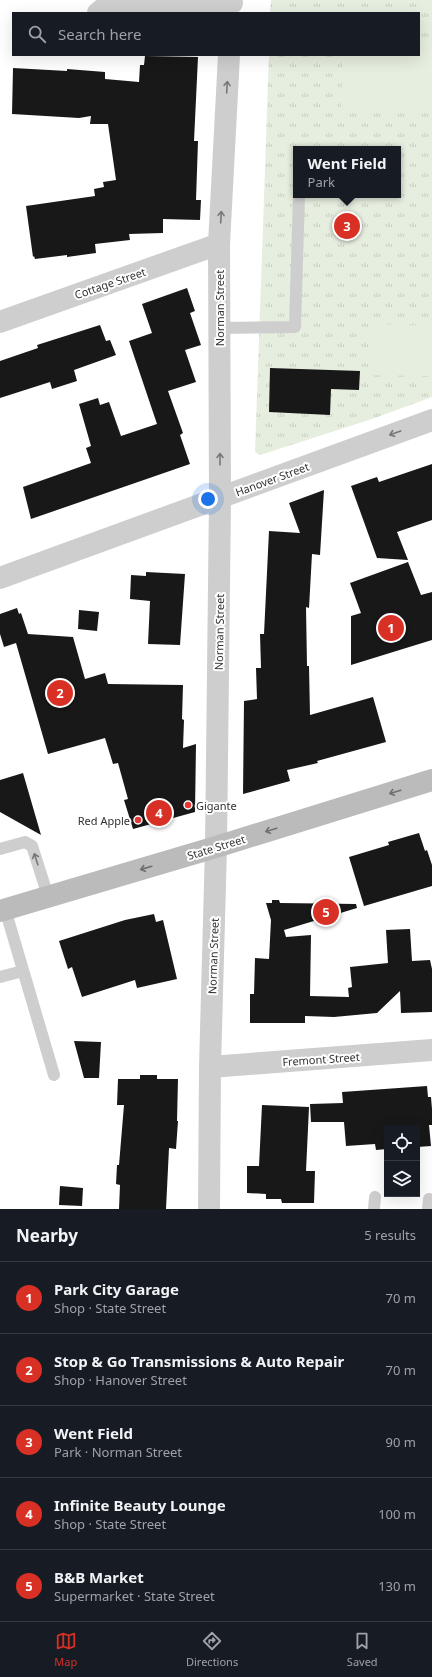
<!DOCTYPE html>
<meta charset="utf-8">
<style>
:root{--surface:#171b24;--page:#242831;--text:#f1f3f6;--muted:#9ea1a6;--line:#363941;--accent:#d93025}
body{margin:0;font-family:"Noto Sans",sans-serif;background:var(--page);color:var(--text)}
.controls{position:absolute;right:12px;bottom:12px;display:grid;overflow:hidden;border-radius:0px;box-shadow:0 4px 16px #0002}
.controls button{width:36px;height:36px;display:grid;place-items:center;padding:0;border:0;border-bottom:1px solid var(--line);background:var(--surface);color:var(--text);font:20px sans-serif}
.you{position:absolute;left:208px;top:499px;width:14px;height:14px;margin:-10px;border:3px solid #fff;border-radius:50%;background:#1a73e8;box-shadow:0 0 0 6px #1a73e833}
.badge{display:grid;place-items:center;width:26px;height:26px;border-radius:50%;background:var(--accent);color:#fff;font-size:13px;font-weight:700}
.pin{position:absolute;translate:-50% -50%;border:2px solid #fff;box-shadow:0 1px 4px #0006}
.popup{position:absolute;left:293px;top:146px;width:108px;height:52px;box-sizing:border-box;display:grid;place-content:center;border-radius:0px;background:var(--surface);filter:drop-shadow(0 1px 3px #0005);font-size:13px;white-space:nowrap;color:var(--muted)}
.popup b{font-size:15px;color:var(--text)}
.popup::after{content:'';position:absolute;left:50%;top:100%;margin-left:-8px;border:8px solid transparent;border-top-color:var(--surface)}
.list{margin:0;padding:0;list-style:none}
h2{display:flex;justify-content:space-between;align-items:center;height:52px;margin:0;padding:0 16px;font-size:17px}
h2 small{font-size:13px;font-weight:400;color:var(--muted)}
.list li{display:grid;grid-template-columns:26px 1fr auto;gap:12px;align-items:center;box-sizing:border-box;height:72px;padding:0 16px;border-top:1px solid var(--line)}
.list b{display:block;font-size:15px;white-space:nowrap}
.list p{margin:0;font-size:13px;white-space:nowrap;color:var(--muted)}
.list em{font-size:13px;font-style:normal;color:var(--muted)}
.icon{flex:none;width:22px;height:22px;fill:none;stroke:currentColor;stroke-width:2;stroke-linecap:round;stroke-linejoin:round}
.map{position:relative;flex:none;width:432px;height:1209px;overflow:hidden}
.search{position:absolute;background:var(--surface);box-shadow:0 4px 16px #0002;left:12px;right:12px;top:12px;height:44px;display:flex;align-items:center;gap:10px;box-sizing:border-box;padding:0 14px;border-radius:0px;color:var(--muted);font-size:15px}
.sheet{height:412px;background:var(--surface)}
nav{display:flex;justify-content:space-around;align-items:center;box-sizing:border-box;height:56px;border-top:1px solid var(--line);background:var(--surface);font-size:11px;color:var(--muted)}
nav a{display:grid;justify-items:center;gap:2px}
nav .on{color:var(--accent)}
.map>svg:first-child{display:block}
</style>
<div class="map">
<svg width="432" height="1209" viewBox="0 0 432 1209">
<defs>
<pattern id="grass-tufts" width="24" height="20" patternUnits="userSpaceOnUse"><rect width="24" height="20" fill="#e6eedf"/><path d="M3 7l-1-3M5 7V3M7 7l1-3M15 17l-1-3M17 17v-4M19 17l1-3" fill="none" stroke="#c6cdc0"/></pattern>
</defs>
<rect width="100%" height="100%" fill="#fff"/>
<path fill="url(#grass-tufts)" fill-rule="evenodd" d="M271 0H432V397L372 419 260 455 255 452 269 55H419V13H270ZM296 149H398V195H296Z"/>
<path fill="#e6eedf" d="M419 40H432V113L341 111 343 55H419Z
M373 324 432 326V376L372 375Z"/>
<path fill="#181818" d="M145 56 198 57 194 141H198L196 200H201L200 220 163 219V233L129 234 130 240 95 244 96 253 67 257V255L35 259 34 256 33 257 26 206 95 196 94 189 104 187 103 182 116 180 108 124H90L91 116 79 118 12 114 13 68 67 71V69L105 72V79L139 82 140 65H144Z
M187 288 195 311 190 313 201 345 185 350 196 382 168 391 183 433 180 435 190 464 31 519 23 487 91 463 86 448 91 446 79 404 98 398 100 405 109 402 121 436 157 424 129 341 152 333 142 304Z
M100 325 106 341 110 340 116 355 74 370 77 381 52 389 50 382 0 398V361L38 348 37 345Z
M270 368 360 371 359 390 331 389 330 415 269 412Z
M432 464V520L397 532 408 560 377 558 351 486 377 477 379 482Z
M324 490 320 555 312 554 309 608 306 607 307 666H309L310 715 373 697 386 742 317 761 318 763 287 770 290 781 243 794 244 701 257 699 256 668H261L260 634H264L269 531 300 533 289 503Z
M408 562 421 595 432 592V640L351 665V616L361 613 350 583Z
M146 572 185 574 180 645 148 644 150 601 130 599 131 575 146 576Z
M17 608 19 614 21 613 28 634 73 637 85 679 105 673 108 684 183 685 182 719 184 720 183 748 196 744 195 812 133 829 124 800 128 799 118 763 113 764 105 738 48 754 16 643 4 647 0 634V614Z
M79 610 99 612 97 631 78 629Z
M23 773 41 835 0 812V780Z
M419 833 425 851 427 850 432 865V886L364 906 349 857 389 845 388 842Z
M272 900H279L280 903 356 904 357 908 284 930 286 937 311 935 310 996 349 997 348 988 352 987 350 967 388 963 386 930 410 929 412 961 430 960 432 969V1012L401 1013 400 991 377 1013 334 1017 305 1016V1023H250V994H254L255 958 269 959 271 920 266 903H272Z
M154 914 156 922 163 920 177 979 137 988 135 980 82 997 72 967 68 969 59 941 125 920Z
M74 1041 101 1042 99 1078H84Z
M140 1075H157V1079H178L177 1121H178L176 1149 169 1148 166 1209H119L120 1185 116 1184 117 1165H119L124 1105H117L118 1079H140Z
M427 1086 428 1097H431L432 1109V1125H429L431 1146 417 1147V1128H387V1149L376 1150 375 1144 346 1146 344 1122H311L310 1104 343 1103 342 1092Z
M262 1105 309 1107 306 1171H315L314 1203H282L281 1199H266V1194L247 1193V1166H259Z
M60 1186 83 1188 82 1206 59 1205Z"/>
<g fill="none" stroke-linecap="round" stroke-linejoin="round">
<path stroke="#cecece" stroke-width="12" d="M220 328 295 327 299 195
M0 849 25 842 32 846 48 896
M5 909 54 1075
M0 977 23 971
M374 1209 375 1197
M428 1209 429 1199"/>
<path stroke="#cecece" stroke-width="22" d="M98 13 111 2 232 3
M0 322 219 244
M0 578 432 420
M210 1067 432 1050
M209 1209 210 1067 216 847 220 498 219 244 229 55"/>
<path stroke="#bbb" stroke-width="22" d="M0 911 216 847 432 780"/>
</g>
<defs><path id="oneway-shaft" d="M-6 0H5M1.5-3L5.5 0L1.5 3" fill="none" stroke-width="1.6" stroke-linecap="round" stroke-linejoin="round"/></defs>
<g stroke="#787878">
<use href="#oneway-shaft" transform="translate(227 87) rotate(-87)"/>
<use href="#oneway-shaft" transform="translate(221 217) rotate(-87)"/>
<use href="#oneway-shaft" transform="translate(395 433) rotate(160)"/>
<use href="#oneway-shaft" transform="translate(220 459) rotate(-90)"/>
<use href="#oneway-shaft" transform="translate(36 859) rotate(-108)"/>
</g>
<g stroke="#6f6f6f">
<use href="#oneway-shaft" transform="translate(395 792) rotate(163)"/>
<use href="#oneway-shaft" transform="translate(271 830) rotate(163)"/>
<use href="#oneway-shaft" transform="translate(146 868) rotate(164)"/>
</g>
<g fill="#e53836" stroke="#fff" stroke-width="1.5">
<circle cx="188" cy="805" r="4"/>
<circle cx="138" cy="820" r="4"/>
</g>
<g text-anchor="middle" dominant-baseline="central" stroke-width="4" stroke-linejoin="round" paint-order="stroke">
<g font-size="11" fill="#313131" stroke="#fff">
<text transform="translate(110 283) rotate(-19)">Cottage Street</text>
<text transform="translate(219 308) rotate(-90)">Norman Street</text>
<text transform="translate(272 479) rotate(-20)">Hanover Street</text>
<text transform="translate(219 632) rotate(-89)">Norman Street</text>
<text transform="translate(216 847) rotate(-17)">State Street</text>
<text transform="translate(213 956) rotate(-88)">Norman Street</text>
<text transform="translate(321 1059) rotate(-4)">Fremont Street</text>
</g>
<g font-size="11" fill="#313131" stroke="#fff" text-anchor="start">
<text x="196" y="805">Gigante</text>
<text x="130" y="820" text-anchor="end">Red Apple</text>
</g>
</g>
</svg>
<div class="controls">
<button><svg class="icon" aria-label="locate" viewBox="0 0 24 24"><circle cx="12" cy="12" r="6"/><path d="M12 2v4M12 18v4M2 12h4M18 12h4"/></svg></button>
<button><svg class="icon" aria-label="layers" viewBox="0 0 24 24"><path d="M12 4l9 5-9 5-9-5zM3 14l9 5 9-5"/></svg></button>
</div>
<div class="you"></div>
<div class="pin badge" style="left:391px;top:628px">1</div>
<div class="pin badge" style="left:60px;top:693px">2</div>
<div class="pin badge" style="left:347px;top:226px">3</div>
<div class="popup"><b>Went Field</b>Park</div>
<div class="pin badge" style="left:159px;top:813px">4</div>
<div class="pin badge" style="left:326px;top:912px">5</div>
<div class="search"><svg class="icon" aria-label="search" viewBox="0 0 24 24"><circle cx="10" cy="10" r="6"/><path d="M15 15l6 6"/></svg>Search here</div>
</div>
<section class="sheet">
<h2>Nearby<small>5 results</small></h2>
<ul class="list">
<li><span class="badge">1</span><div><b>Park City Garage</b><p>Shop · State Street</p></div><em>70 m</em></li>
<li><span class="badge">2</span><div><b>Stop &amp; Go Transmissions &amp; Auto Repair</b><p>Shop · Hanover Street</p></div><em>70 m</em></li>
<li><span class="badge">3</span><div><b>Went Field</b><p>Park · Norman Street</p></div><em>90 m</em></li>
<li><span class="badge">4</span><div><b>Infinite Beauty Lounge</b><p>Shop · State Street</p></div><em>100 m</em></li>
<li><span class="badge">5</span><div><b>B&amp;B Market</b><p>Supermarket · State Street</p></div><em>130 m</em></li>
</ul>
</section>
<nav>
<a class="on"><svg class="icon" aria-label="map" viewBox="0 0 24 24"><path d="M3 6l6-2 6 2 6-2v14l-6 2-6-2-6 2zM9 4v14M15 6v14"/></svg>Map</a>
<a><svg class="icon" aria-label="directions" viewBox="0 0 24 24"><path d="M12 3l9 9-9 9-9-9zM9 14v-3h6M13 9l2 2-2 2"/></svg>Directions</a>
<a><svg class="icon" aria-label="saved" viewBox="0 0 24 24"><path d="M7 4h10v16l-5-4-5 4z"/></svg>Saved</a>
</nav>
